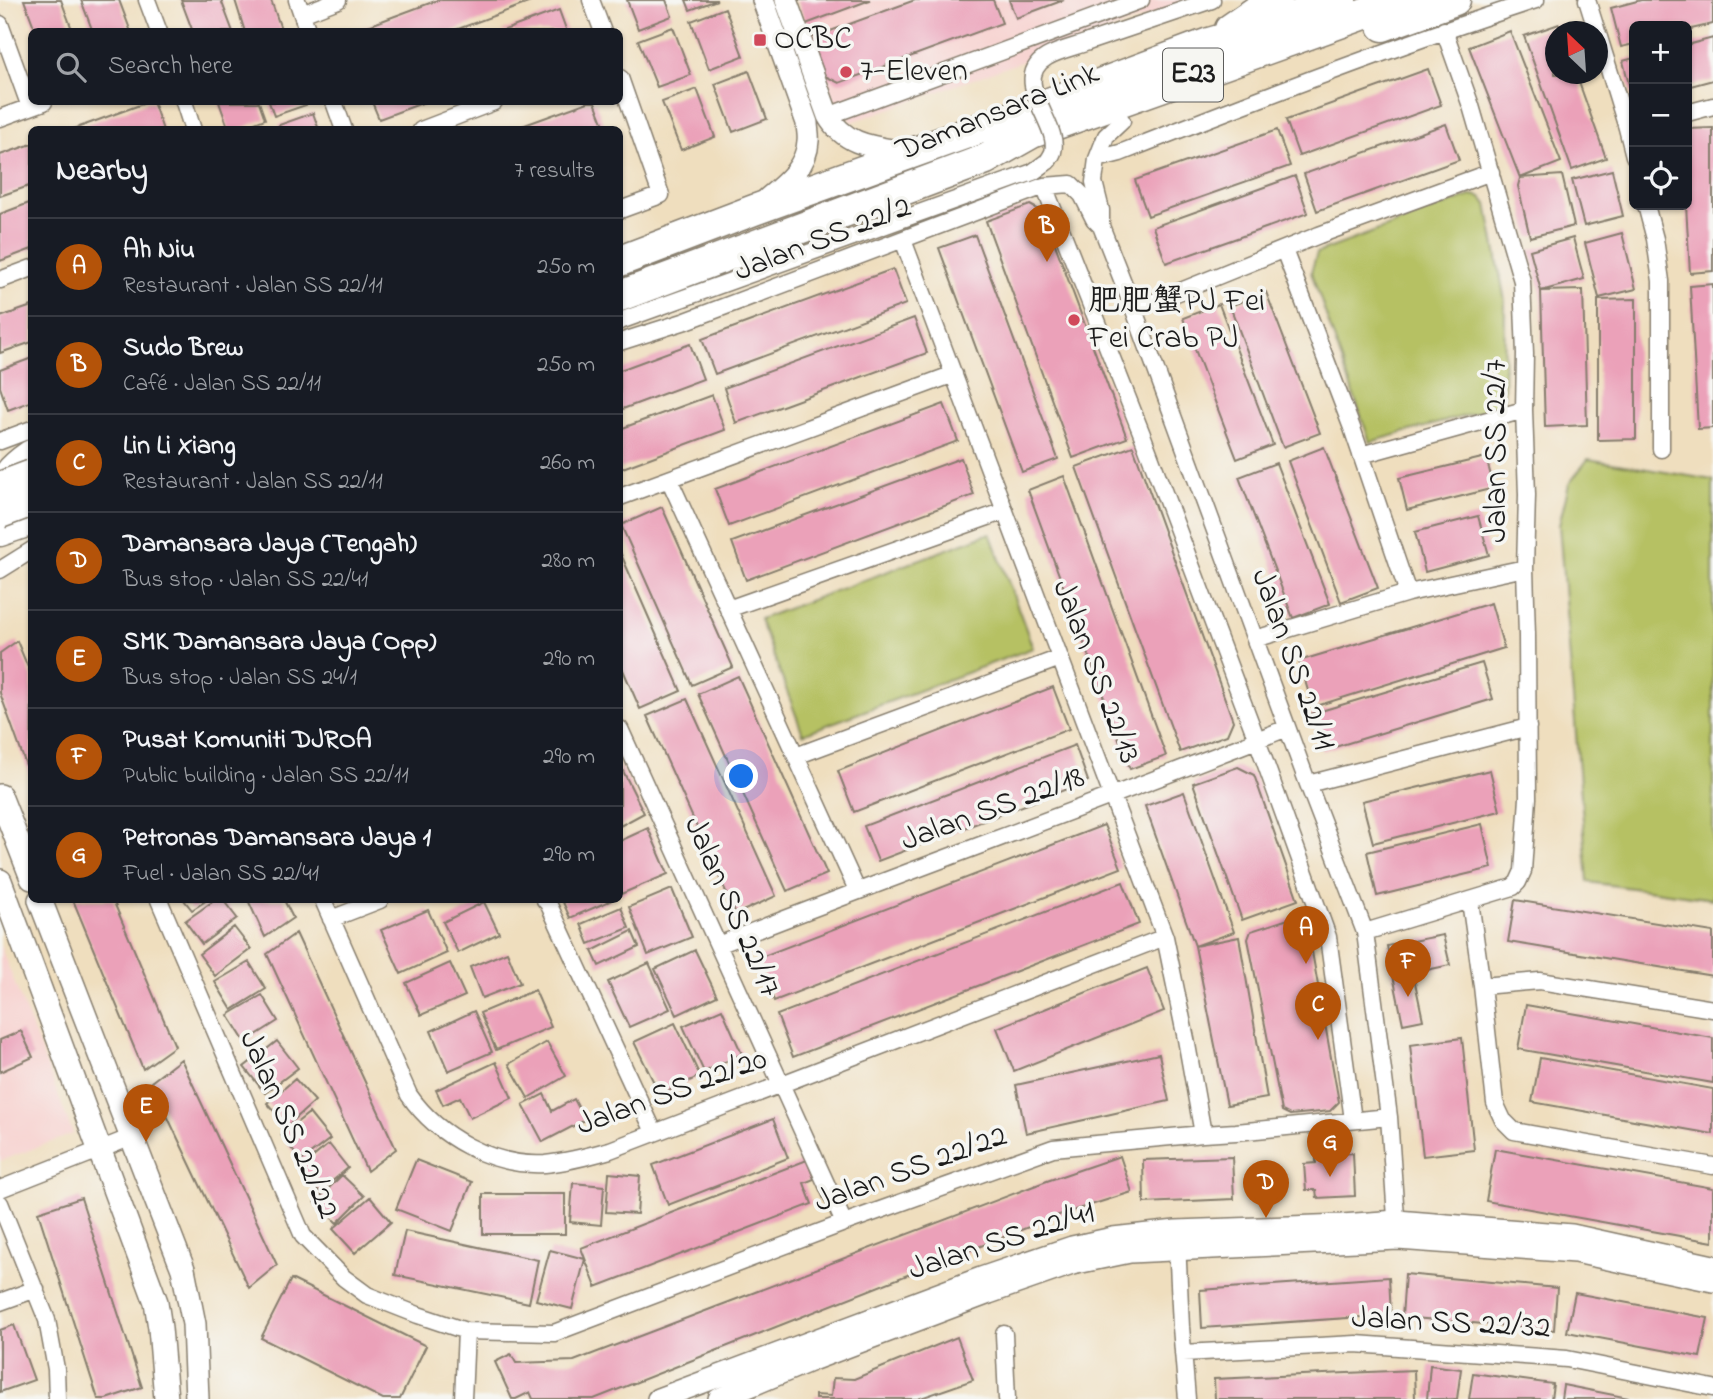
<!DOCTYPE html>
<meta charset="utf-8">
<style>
:root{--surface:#171b24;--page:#20242c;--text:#f1f3f6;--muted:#9ea1a6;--line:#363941;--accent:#b45309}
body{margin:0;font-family:"Indie Flower","LXGW WenKai TC",sans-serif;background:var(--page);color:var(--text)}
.controls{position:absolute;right:21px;top:21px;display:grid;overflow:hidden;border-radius:10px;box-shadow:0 2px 5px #0004}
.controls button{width:63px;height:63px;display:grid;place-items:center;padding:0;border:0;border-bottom:2px solid var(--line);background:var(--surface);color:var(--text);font:35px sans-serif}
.compass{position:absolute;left:1545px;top:21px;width:63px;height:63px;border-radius:50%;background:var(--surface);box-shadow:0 2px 5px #0004;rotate:335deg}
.you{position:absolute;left:742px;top:777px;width:24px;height:24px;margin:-18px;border:5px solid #fff;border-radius:50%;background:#1a73e8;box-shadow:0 0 0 10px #1a73e833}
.badge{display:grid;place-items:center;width:46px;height:46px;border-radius:50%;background:var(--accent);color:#fff;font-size:23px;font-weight:700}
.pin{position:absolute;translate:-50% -58px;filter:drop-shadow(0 2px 4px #0008)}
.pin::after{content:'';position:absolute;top:37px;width:24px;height:21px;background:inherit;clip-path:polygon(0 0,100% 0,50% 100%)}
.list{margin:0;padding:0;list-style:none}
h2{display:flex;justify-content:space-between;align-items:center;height:91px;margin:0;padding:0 28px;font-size:30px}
h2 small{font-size:23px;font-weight:400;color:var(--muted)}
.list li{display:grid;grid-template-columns:46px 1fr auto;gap:21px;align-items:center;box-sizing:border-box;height:98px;padding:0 28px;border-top:2px solid var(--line)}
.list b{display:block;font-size:26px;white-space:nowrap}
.list p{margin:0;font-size:23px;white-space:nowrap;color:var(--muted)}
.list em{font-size:23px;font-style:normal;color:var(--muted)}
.icon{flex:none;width:38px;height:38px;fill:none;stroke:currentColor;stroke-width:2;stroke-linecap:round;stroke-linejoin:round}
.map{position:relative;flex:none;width:1713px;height:1399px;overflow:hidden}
.search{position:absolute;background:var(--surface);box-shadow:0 2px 5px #0004;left:28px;top:28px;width:595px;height:77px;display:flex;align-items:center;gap:18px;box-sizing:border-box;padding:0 24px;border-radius:10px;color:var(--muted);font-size:26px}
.panel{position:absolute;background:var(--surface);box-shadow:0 2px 5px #0004;left:28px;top:126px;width:595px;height:777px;border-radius:10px}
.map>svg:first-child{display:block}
</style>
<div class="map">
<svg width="1713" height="1399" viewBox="0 0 1713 1399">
<rect width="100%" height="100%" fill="#f6f6f2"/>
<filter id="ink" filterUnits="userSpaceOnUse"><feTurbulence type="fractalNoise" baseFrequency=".0143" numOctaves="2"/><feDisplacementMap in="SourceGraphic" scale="14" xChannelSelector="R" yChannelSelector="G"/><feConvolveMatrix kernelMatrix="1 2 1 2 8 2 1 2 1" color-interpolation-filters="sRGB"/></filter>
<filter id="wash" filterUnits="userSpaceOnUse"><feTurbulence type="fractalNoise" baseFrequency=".00686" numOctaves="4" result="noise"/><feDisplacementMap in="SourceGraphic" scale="28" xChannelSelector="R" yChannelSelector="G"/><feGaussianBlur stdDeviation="1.57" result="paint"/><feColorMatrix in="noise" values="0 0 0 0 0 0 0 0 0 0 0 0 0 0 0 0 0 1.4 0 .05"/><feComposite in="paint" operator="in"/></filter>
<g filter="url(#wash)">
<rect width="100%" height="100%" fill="#efdebe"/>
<path fill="#f7d0ce" d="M798 0H1195L852 122 835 103Z
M0 945 73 1134 0 1161Z"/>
<path fill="#b6c163" stroke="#696e40" stroke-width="2" d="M1473 195 1481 197 1487 204 1505 301 1504 400 1501 406 1370 442 1311 272 1317 253Z
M1588 459 1713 480V899L1588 882 1559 525 1569 484Z
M990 533 1033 648 803 734 760 619Z"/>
<g id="blocks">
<path fill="#eba1b9" d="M24 0H61L73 32H36Z
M81 0H119L131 32H93Z
M181 0H221L233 32H193Z
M235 0H271L282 32H245Z
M438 0H536L450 32H352Z
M627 0H666L672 16 638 29Z
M686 0H717L690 10Z
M797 0H870L806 24Z
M915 0H993L1002 23 839 83 825 76 811 38Z
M1009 0H1064L1016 18Z
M1641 0H1713V24L1687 30V26H1634V44L1621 47 1611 8Z
M725 8 743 56 709 69 691 21Z
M559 10 567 32H502V31Z
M1559 24 1561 32H1555V74H1576L1606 158 1572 170 1524 36Z
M673 27 691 75 657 87 638 40Z
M1510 31 1561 162 1520 178 1562 175 1574 226 1530 237 1518 186 1520 178 1469 47Z
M1713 38V80L1687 87V45Z
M1634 58V100H1633L1623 61Z
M1428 69 1441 105 1299 156 1286 120Z
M749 71 767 119 733 132 715 84Z
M697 89 715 137 681 150 662 102Z
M148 102H153L163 130H71Z
M219 102H259L265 119 237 130H229Z
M269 102H305L306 105 274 116Z
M372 102H425L379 119Z
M588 102H595L606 130H511Z
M313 113 319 130H281L279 125Z
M1446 124 1459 160 1317 211 1304 174Z
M1713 128V271L1690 273 1686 205 1687 129Z
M1277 130 1290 166 1148 216 1135 180Z
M32 144V185L0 196V155Z
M1612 170 1623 216 1584 226 1572 180Z
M1295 176 1308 213 1166 263 1153 227Z
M32 202V249L0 261V214Z
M1030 205 1043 212 1127 438 1073 458 986 221Z
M1622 233 1636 289 1599 298 1585 243Z
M975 235 1058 459 1022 472 939 248Z
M1573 238 1584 279 1541 291 1530 250Z
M893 269 906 304 715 374 702 339Z
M1713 284V428L1698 429 1690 286Z
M1583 290 1587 425 1545 427 1541 291Z
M1266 292 1320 433 1283 447 1230 306Z
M1636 299V439L1598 440V300Z
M1219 304 1273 445 1237 459 1183 318Z
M32 306V342L0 353V317Z
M914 318 927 353 736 423 724 388Z
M690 344 703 379 620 410V370Z
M32 358V401L8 410 0 387V370Z
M712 395 725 430 620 469V429Z
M944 404 958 441 729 526 715 489Z
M1133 446 1233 721 1227 735 1180 752 1076 467Z
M1324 447 1378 588 1341 602 1288 461Z
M1486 457 1494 488 1407 510 1399 478Z
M961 458 974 495 746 580 732 542Z
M1276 463 1330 604 1293 618 1239 477Z
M1064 476 1166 756 1130 769 1028 490Z
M662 507 733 667 692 685 621 525Z
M1478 516 1489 555 1425 572 1415 532Z
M620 552 681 691 640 709 620 663Z
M1491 603 1504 648 1313 707 1299 661Z
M17 641 32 677 31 779 0 693V653Z
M1482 663 1493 699 1322 751 1311 714Z
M738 676 827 874 787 891 698 694Z
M1053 687 1069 729 854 812 838 771Z
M687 699 776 896 736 914 647 716Z
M1075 745 1088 781 878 861 864 826Z
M620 765 644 813 620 826Z
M1238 767 1254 775 1298 900 1242 920 1193 783Z
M1490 770 1500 811 1373 843 1362 801Z
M1184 792 1234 932 1195 946 1239 937 1267 1098 1227 1105 1195 946 1145 806Z
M1482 824 1492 868 1377 896 1367 852Z
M1104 825 1121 868 774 1001 758 958Z
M648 828 668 874 621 894 620 890V841Z
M1123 882 1139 924 793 1057 777 1015Z
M672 889 692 937 648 955 629 907Z
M73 900H113L175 1046 143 1069Z
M184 900H207L192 910Z
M215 900H223L237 918 202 944 185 921Z
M248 900H284L293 918 265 937Z
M562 900H612L570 918Z
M1515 900 1713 932V976L1508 942Z
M484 902 499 933 458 953 443 922Z
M621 907 629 928 589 944 581 924Z
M428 910 447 953 401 974 381 930Z
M1298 916 1307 924 1339 1102 1330 1111 1290 1115 1282 1111 1248 939 1251 931Z
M234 927 251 949 215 976 199 954Z
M632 931 639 947 599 966 592 951Z
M296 933 396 1149 367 1171 267 954Z
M1443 935 1450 965 1413 973 1423 1020 1403 1024 1387 946Z
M695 950 717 996 677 1015 655 969Z
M507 952 520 983 482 998 470 967Z
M249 962 266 989 232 1010 215 982Z
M450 963 465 996 421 1015 406 983Z
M649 963 670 1009 629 1027 608 982Z
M1147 968 1164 1011 1014 1071 997 1028Z
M535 990 551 1027 496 1050 480 1013Z
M262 995 278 1021 245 1042 228 1015Z
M1526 1005 1713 1038V1083L1518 1049Z
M722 1009 742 1054 704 1072 683 1026Z
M474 1011 492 1052 448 1071 431 1031Z
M675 1023 700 1076 660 1095 634 1042Z
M21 1031 33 1057 0 1072V1040Z
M1462 1038 1474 1150 1423 1156 1410 1045Z
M277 1041 298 1068 265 1093 244 1067Z
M547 1042 566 1076 528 1098 509 1064Z
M1159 1054 1169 1101 1026 1133 1016 1085Z
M1540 1058 1713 1089V1134L1532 1102Z
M181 1059 277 1265 249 1288 151 1082Z
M496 1062 512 1098 470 1118 460 1097 443 1105 436 1090Z
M295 1079 315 1101 287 1126 267 1103Z
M544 1094 552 1111 574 1099 585 1120 543 1142 523 1105Z
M309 1113 330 1139 301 1161 281 1135Z
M773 1119 788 1158 668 1205 653 1165Z
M329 1144 348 1168 319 1192 300 1168Z
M1495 1149 1713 1188V1242L1486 1201Z
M1353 1153 1355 1196 1317 1198 1316 1190H1306L1304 1164 1316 1163V1155Z
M1120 1156 1132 1192 1059 1215 594 1399H533L530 1392 516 1399H512L495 1362 511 1354 516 1363 574 1361 1047 1181Z
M1232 1157 1234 1199 1144 1203 1143 1160Z
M416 1160 472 1182 452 1231 396 1209Z
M807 1160 814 1179 804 1183 812 1204 596 1287 581 1248Z
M609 1173 640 1176 637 1214 606 1212Z
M342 1175 364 1196 337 1223 315 1202Z
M573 1183 604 1186 601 1225 570 1222Z
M483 1194H565V1234H483Z
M370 1197 391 1222 355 1253 333 1229Z
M81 1198 142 1387 106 1399H98L38 1212Z
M405 1231 538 1260 529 1303 395 1275Z
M550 1250 585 1259 572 1309 536 1300Z
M1405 1274 1557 1288 1554 1330 1402 1317Z
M1389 1277 1391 1315 1202 1328 1200 1290Z
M291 1279 426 1346 400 1399H383L261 1338Z
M1575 1293 1708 1318 1700 1357 1567 1332Z
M14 1325 34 1380 0 1392V1330Z
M957 1337 973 1380 918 1399H815V1395L831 1396 833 1378 854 1379Z
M1430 1365 1461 1369 1457 1399H1427Z
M1414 1370 1415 1399H1215L1214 1379Z
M1473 1373 1553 1384 1551 1399H1469Z
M1563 1385 1629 1398V1399H1561Z"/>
</g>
</g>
<g filter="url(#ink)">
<use href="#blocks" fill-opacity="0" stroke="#867d6d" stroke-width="2"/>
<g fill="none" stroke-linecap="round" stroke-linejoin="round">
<g stroke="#867d6d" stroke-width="19">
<path id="minor" d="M147 0 159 32
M297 0 308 32
M591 0 603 32
M1587 0 1597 32
M302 14 338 0
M0 24 30 107
M1598 34 1627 128 1634 156
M1088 42 1212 0
M620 78 661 195 620 210
M184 102 193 130
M334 102 344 130
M1687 113 1713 106
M828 116 1141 0
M0 118 44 102
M1122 121 1106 136 1097 159 1094 182 1101 210V226L1134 310 1308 784 1365 932 1389 1117 1397 1232
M421 130 494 102
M1097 159 1120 153C1257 99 1395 46 1536 0
M1044 186 1143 437 1257 740 1328 937 1353 1120
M1646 205 1655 239 1661 281V449
M903 240 1165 937 1186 1039 1203 1134
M1284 250 1352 428 1408 593
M0 280 32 268
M1134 310 1319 235 1491 172
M620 321 1033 172 1048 161
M620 342 686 321 1044 186 1071 184 1082 195 1094 219 1101 226
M0 441 32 429
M1361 455 1524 410
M669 479 857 890
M620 497 954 374
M0 570 32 550
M728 609 1005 511
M1255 639 1408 593 1525 568
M620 729 844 1223
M796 756 1060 658
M1308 784 1528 727
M159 900 303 1236 344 1278 367 1295 418 1315 466 1331 554 1333 844 1223 1053 1148 1203 1134 1236 1132 1389 1117
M323 900 409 1095C438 1137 493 1167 545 1164 567 1162 589 1156 610 1150L1165 937
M545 900 548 903 654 1132
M1470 901 1482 986 1495 1103 1503 1120 1514 1131 1713 1166
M331 919 380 900
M1365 932 1513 887 1518 882 1523 871 1528 798 1527 636 1525 568 1527 495 1524 410 1525 354 1522 281 1471 106 1444 30
M718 945C907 871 1098 803 1287 728
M1482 986 1540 981 1713 1009
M0 1189 132 1137
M0 1203 47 1320 56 1369 57 1399
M1177 1241 1181 1327 1187 1399
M0 1302 36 1289
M1004 1334 1007 1399
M1183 1353 1356 1344 1567 1359 1713 1388
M463 1399 466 1331"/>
</g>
<g stroke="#867d6d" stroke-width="24">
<path id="tertiary" d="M763 0 807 123C807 129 809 135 808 141 807 167 785 184 767 199
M786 0 828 116C846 147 876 147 909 153
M658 1399 981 1278 1072 1247 1113 1238 1176 1231 1342 1225 1397 1221 1572 1235 1713 1266
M719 1399 812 1360 989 1293 1072 1264 1130 1252 1398 1239 1575 1252 1713 1281"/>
</g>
<g stroke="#867d6d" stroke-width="26">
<path id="secondary" d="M0 796 32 878
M0 881 156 1302 160 1328 166 1399
M40 900 183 1269 194 1324 197 1399"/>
</g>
<g stroke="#867d6d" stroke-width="33">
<path id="motorway" d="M1383 26 1455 0
M1230 29 1265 5 1277 0
M620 261 754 210 998 122 1209 43 1272 25 1341 0
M620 296 986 159 1032 133 1404 0
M8 499C0 477 15 466 31 455
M0 531 32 520"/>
</g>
<use href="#minor" stroke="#fff" stroke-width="16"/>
<use href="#tertiary" stroke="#fff" stroke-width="21"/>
<use href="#secondary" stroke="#fff" stroke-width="23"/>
<use href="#motorway" stroke="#fff" stroke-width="30"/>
<g stroke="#867d6d" stroke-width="19" stroke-linecap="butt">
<path id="minor-bridge" d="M1048 161C1050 158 1052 155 1053 152 1061 124 1008 80 1047 57 1059 50 1075 47 1088 42"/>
</g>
<g stroke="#867d6d" stroke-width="33" stroke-linecap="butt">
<path id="motorway-bridge" d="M0 487 32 475
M0 513 32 501"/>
</g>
<use href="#minor-bridge" stroke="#fff" stroke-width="16"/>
<use href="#motorway-bridge" stroke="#fff" stroke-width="30"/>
</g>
</g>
<g fill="#d1495b" stroke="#f6f6f2" stroke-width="2.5">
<rect x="753" y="33" width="14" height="14" rx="3.5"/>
<circle cx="846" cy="72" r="7"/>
<circle cx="1074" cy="320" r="7"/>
</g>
<g text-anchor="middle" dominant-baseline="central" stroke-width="7" stroke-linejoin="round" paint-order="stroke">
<rect fill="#f6f6f2" stroke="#5d5d5c" stroke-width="2" x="1163" y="48.5" width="60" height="53" rx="5"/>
<g font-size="30" font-weight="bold" fill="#1c1c1c">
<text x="1193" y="75">E23</text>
</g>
<g font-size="32" fill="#1c1c1c" stroke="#f6f6f2" text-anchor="start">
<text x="774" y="40">OCBC</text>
<text x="860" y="72">7-Eleven</text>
<text x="1088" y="302">肥肥蟹PJ Fei<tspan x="1088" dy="37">Fei Crab PJ</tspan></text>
</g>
<g font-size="32" fill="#1c1c1c" stroke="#f6f6f2">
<text transform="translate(998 113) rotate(-22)">Damansara Link</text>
<text transform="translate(823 240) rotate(-21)">Jalan SS 22/2</text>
<text transform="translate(1497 451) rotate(-90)">Jalan SS 22/7</text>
<text transform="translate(1292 660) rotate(70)">Jalan SS 22/11</text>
<text transform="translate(1095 672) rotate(69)">Jalan SS 22/13</text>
<text transform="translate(993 810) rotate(-20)">Jalan SS 22/18</text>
<text transform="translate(731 907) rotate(66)">Jalan SS 22/17</text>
<text transform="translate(672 1093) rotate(-20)">Jalan SS 22/20</text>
<text transform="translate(288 1125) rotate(66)">Jalan SS 22/22</text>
<text transform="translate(911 1170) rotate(-20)">Jalan SS 22/22</text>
<text transform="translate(1002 1242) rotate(-18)">Jalan SS 22/41</text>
<text transform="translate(1451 1324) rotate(3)">Jalan SS 22/32</text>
</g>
</g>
</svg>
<div class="controls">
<button>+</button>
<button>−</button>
<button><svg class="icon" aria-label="locate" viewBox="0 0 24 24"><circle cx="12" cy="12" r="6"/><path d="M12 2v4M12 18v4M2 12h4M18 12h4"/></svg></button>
</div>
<svg class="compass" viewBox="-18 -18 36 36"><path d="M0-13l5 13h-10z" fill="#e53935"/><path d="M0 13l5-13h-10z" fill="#9ea1a6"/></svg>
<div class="you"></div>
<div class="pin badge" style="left:1306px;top:964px">A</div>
<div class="pin badge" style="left:1047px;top:262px">B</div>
<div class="pin badge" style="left:1318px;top:1040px">C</div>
<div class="pin badge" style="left:1266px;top:1218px">D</div>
<div class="pin badge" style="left:146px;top:1142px">E</div>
<div class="pin badge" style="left:1408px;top:997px">F</div>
<div class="pin badge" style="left:1330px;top:1177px">G</div>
<div class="search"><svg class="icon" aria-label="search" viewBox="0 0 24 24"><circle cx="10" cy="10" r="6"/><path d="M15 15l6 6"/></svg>Search here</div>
<section class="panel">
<h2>Nearby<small>7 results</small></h2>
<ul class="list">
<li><span class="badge">A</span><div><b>Ah Niu</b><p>Restaurant · Jalan SS 22/11</p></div><em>250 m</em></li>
<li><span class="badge">B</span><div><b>Sudo Brew</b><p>Café · Jalan SS 22/11</p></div><em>250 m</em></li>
<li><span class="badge">C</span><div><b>Lin Li Xiang</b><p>Restaurant · Jalan SS 22/11</p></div><em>260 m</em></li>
<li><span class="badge">D</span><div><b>Damansara Jaya (Tengah)</b><p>Bus stop · Jalan SS 22/41</p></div><em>280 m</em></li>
<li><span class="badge">E</span><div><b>SMK Damansara Jaya (Opp)</b><p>Bus stop · Jalan SS 24/1</p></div><em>290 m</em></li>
<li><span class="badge">F</span><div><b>Pusat Komuniti DJROA</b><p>Public building · Jalan SS 22/11</p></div><em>290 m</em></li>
<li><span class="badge">G</span><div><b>Petronas Damansara Jaya 1</b><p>Fuel · Jalan SS 22/41</p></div><em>290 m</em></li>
</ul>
</section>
</div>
